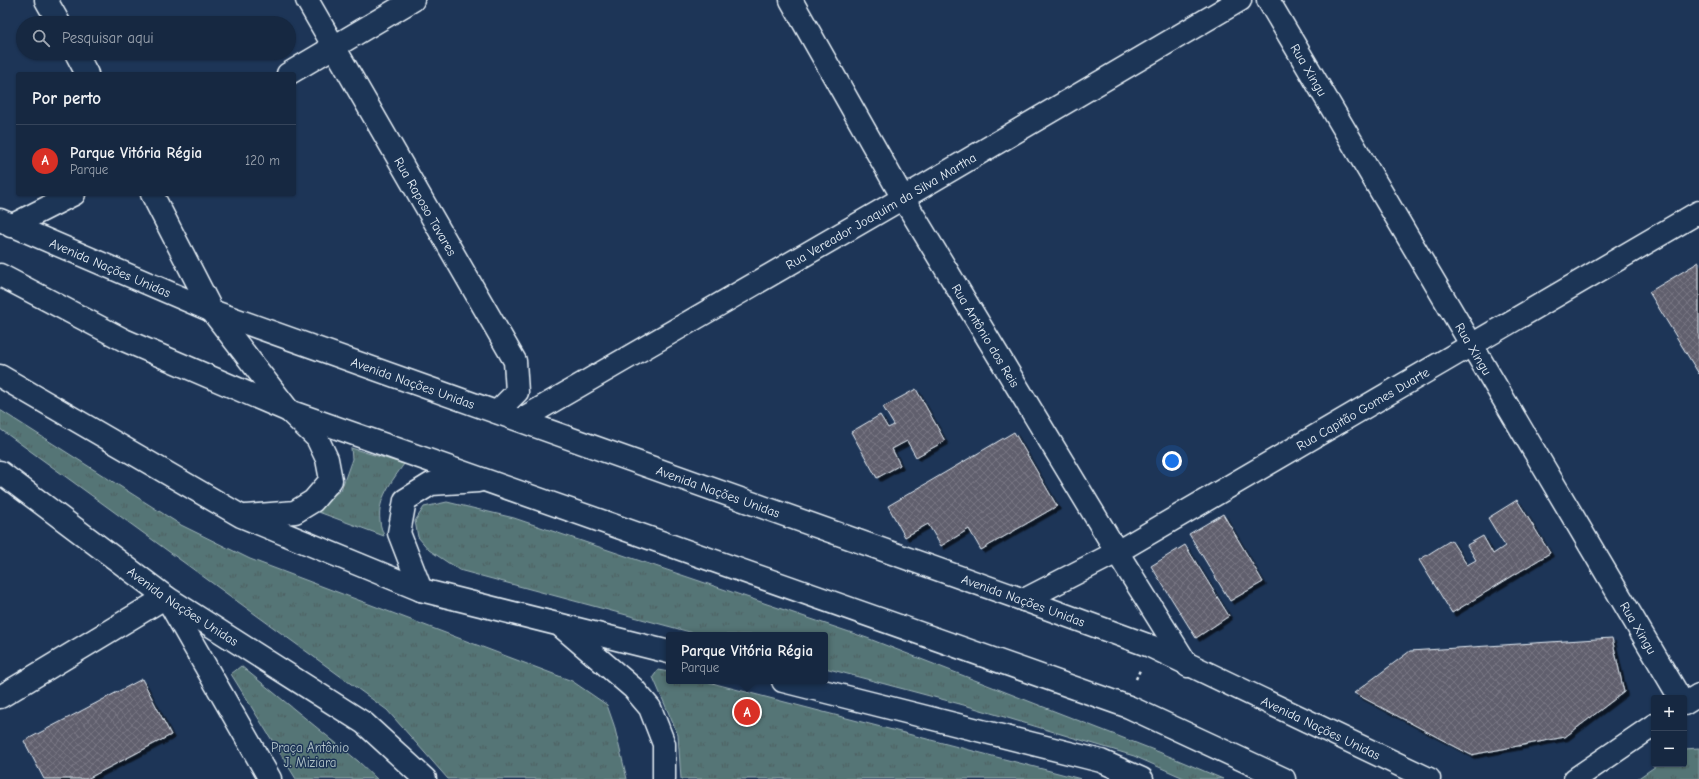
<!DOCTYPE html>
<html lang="pt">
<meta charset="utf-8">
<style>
:root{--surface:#162841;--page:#23344c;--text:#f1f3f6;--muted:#9ea6b1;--line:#35445a;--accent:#d93025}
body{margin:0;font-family:"Comic Neue",sans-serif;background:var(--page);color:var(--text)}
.controls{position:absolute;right:12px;bottom:12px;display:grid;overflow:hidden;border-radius:4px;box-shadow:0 1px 3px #0004}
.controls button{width:36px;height:36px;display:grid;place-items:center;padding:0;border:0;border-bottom:1px solid var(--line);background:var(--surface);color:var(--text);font:20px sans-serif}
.you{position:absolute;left:1172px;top:461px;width:14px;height:14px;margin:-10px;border:3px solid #fff;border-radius:50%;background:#1a73e8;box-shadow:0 0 0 6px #1a73e833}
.badge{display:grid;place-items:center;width:26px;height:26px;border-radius:50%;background:var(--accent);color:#fff;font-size:13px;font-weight:700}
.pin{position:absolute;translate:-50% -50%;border:2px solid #fff;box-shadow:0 1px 4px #0006}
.popup{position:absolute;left:666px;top:632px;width:162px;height:52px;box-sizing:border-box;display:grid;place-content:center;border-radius:4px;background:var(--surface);filter:drop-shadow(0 1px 3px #0005);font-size:13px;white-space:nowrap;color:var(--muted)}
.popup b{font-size:15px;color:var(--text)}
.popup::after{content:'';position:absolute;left:50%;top:100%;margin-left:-8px;border:8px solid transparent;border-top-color:var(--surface)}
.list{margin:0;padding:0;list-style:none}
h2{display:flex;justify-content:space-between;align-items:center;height:52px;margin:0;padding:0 16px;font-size:17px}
h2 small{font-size:13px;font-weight:400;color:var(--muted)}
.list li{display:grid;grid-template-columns:26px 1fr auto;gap:12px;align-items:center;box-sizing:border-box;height:72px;padding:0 16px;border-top:1px solid var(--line)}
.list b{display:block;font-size:15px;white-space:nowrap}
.list p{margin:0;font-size:13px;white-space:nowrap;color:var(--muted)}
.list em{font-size:13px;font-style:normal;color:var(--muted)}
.icon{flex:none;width:22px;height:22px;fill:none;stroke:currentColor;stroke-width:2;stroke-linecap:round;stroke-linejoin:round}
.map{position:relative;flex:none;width:1699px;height:779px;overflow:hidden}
.search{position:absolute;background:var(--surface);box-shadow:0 1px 3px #0004;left:16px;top:16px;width:280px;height:44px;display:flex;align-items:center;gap:10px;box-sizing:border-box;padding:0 14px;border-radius:22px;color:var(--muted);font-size:15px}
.panel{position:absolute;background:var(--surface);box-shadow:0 1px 3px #0004;left:16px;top:72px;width:280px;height:124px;border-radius:4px}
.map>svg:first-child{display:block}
</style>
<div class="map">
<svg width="1699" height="779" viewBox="0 0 1699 779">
<defs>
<pattern id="grass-tufts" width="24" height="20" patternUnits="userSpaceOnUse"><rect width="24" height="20" fill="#547576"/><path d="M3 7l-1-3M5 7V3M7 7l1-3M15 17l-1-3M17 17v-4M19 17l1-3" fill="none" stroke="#4d5e60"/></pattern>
<pattern id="building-cross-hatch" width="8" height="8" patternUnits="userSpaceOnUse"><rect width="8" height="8" fill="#615e6d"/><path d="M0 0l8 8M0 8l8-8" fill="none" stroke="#787683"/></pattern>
<filter id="shadow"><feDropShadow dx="3.5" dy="3.5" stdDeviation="0" flood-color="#0009"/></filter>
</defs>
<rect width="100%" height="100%" fill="#1d3557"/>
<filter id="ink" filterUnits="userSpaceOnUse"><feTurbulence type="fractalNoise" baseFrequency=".025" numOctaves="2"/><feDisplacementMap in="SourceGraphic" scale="8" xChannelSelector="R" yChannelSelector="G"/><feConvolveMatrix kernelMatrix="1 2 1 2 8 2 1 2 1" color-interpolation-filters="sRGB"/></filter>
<g filter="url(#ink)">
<path fill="url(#grass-tufts)" stroke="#9eb3b7" d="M0 410 181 525 250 559 572 681 607 705 614 725 627 779H448L387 710 0 429Z
M351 448 404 464C392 481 377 499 380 521 380 526 383 532 384 536L313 510 341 490 352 459Z
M447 502 514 518 867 638 1159 752 1223 779H1186L1134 756 971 707 825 668V635H701L459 570 429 550 418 537 415 521 424 507Z
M241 666 358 761 377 779H296L231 674Z
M658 670 669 672V681H704L1081 779H681L678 735 653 677Z
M1699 748V779H1637L1659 764H1684V749Z"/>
<path fill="url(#building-cross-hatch)" stroke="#e8f1f8" filter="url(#shadow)" d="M1699 262V374L1649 292Z
M916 389 945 441 916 457 907 441 892 449 900 465 877 478 851 432 880 415 888 428 894 425 883 407Z
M1014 432 1057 506 981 550 969 529 941 546 928 524 905 537 888 506Z
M1517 500 1550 553 1452 613 1419 560 1451 540 1467 565 1476 560 1467 545 1483 536 1493 554 1505 546 1488 518Z
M1223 514 1263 582 1230 601 1189 534Z
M1185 545 1229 616 1196 638 1151 566Z
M1612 638 1624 692 1565 737 1471 755 1354 693 1410 651Z
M142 679 171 735 87 779H44L24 741Z"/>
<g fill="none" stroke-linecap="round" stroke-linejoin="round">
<g stroke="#e8f1f8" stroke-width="25">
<g id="street">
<path d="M46 0 59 23"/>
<path id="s1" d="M307 0 515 361 517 392 497 412"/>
<path id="s2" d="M791 0 903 198 1117 552 1188 666"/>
<path id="s3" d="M1268 0 1680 698"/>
<path d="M76 53 87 74"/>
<path d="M288 74 413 0"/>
<path d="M152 194 212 311"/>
<path d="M11 226 74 194"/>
<path id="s4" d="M520 420 903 198 1240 0"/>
<path id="s5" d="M1024 600 1117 552 1699 212"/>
<path d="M0 697 166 597 270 779"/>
<path d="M1684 704 1699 695"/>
<path d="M1575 779 1654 725"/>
</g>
</g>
<g stroke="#e8f1f8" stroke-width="25">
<g id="secondary">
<path id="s6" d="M0 220 212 311 1024 600 1150 646 1429 779"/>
<path d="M0 275 124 340 289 411 1129 707 1284 779"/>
<path d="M212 311 289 411 317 438 327 459 331 480 313 501 295 512 246 516"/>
<path d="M0 376 241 516 421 590 669 652"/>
<path id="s7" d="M0 472 166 597 364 723 425 779"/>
<path d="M421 590 399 533 405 500 431 484 478 481"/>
<path d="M563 628 633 688 650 708 664 744V779"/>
<path d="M783 681 1101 761 1142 779"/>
</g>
</g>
<path stroke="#e8f1f8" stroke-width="2.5" stroke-dasharray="3 3" stroke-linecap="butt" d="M1136 679 1140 670"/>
<use href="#street" stroke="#1d3557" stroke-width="22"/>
<use href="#secondary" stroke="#1d3557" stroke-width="22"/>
</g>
</g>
<g text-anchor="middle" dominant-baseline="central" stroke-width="3" stroke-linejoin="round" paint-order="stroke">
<g font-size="13" fill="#e8f1f8" stroke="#1d3557">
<text stroke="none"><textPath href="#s3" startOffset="81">Rua Xingu</textPath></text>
<text stroke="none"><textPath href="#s1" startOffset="238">Rua Raposo Tavares</textPath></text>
<text stroke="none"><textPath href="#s4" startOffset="417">Rua Vereador Joaquim da Silva Martha</textPath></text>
<text stroke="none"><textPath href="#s6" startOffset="120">Avenida Nações Unidas</textPath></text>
<text stroke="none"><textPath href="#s2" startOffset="388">Rua Antônio dos Reis</textPath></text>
<text stroke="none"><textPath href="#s3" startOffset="405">Rua Xingu</textPath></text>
<text stroke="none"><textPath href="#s6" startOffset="444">Avenida Nações Unidas</textPath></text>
<text stroke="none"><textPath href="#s5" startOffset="389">Rua Capitão Gomes Duarte</textPath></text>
<text stroke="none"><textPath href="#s6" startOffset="768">Avenida Nações Unidas</textPath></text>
<text stroke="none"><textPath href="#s6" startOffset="1092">Avenida Nações Unidas</textPath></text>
<text stroke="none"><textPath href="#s7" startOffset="227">Avenida Nações Unidas</textPath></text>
<text stroke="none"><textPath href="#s3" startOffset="729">Rua Xingu</textPath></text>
<text stroke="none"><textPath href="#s6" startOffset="1416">Avenida Nações Unidas</textPath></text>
</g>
<g font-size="13" fill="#b4c6ca" stroke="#1d3557">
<text x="310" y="747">Praça Antônio<tspan x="310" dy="15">J. Miziara</tspan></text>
</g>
</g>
</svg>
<div class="controls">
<button>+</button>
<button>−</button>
</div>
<div class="you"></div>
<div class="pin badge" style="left:747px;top:712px">A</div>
<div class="popup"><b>Parque Vitória Régia</b>Parque</div>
<div class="search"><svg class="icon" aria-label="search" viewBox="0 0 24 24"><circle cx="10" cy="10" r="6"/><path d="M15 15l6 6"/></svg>Pesquisar aqui</div>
<section class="panel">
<h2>Por perto<small></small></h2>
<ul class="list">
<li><span class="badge">A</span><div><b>Parque Vitória Régia</b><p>Parque</p></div><em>120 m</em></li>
</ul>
</section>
</div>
